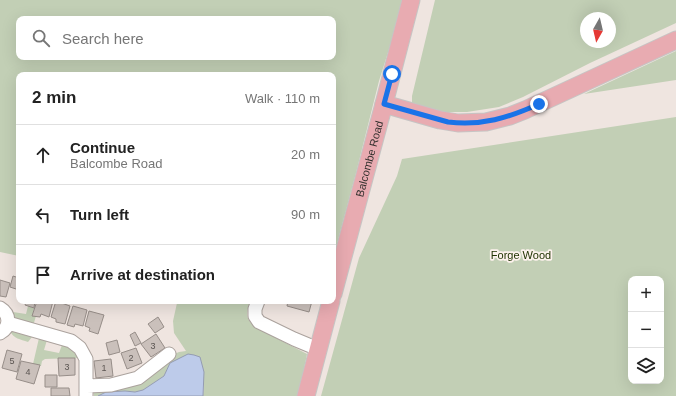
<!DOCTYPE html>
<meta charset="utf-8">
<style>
:root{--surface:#fff;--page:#f6f6f6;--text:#222;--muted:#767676;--line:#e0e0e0}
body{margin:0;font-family:Helvetica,sans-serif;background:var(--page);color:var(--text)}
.controls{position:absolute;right:12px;bottom:12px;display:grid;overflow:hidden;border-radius:8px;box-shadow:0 4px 16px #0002}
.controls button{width:36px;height:36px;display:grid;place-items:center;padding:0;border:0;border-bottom:1px solid var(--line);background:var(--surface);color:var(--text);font:20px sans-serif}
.compass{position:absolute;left:580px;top:12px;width:36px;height:36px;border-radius:50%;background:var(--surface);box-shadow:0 4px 16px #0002;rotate:188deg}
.stop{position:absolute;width:12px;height:12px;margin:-9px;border:3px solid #1a73e8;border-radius:50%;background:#fff}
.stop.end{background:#1a73e8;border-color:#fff;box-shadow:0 1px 4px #0008}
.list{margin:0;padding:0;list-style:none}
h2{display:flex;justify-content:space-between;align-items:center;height:52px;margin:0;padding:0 16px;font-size:17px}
h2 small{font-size:13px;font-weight:400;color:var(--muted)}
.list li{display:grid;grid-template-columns:26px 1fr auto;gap:12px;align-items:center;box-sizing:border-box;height:60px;padding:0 16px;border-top:1px solid var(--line)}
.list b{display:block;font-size:15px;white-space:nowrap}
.list p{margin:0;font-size:13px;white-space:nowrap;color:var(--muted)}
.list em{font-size:13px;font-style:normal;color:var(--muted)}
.icon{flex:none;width:22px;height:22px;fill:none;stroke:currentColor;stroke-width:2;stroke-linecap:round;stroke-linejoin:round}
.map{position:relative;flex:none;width:676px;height:396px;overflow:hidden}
.search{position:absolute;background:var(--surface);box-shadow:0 4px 16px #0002;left:16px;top:16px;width:320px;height:44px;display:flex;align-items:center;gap:10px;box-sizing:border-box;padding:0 14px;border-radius:8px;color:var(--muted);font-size:15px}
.panel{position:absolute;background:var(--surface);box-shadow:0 4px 16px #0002;left:16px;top:72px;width:320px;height:232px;border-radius:8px}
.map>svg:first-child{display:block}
</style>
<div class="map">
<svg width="676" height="396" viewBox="0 0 676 396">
<rect width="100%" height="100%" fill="#efe5e0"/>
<path fill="#c2cfb5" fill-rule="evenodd" d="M0 0H402L395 30 379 81 356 173 334 255H333V75H19V256L0 252ZM19 19H333V57H19Z
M435 0H676V23L590 63 523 97 499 107 467 112H439L412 105V96ZM586 18H610V42H586Z
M676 51V80L584 94Z
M676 117V396H321L359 258 397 176 402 159ZM631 279H661V381H631Z
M172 301H250C246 315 245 319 257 328L307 354 301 384 298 396H203L204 385 170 363 164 376 143 390 135 392 125 391 106 392 98 396H94L93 390H111L172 355 179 352 186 351 174 333 173 321 177 303Z
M28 306 34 308 33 315 36 316 33 326 14 320 13 314V312L26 314Z
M10 331 32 337 28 342C20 339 14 339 10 331Z
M39 338 47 340 44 350 59 353 62 345C69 347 75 351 78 358H75L45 359 42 361 41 366 33 364Z"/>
<path fill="#bdcbea" stroke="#949cb2" d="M188 354 194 355 200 357 204 372 203 396H98L106 392 125 391 135 392 143 390 164 376 170 363Z"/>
<path fill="#cac0bb" stroke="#978e89" d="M13 276 19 278V290L10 287Z
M0 280 10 283 6 297 0 296Z
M21 301H35L34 308 25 305 26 302Z
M37 301H53L49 317 41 314 40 317 32 316Z
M56 301 70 306 65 324 56 322V319L51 317Z
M288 301H312L309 312 287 306Z
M73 306 87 310 83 326 75 324 74 327 67 325Z
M89 311 104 315 98 334 89 331 90 328 85 326Z
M158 317 164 327 155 333 148 324Z
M135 332 141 343 135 346 130 335Z
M156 334 165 348 151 357 141 344Z
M117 340 120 352 109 355 106 343Z
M136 348 142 363 127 369 121 353Z
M7 350 22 354 17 372 2 368Z
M58 358H75V375L59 376Z
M111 359 113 376 96 378 94 361Z
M21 361 40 365 34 384 16 379Z
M45 375H57V387H45Z
M51 388H69L70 396H51Z"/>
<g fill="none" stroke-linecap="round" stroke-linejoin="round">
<g stroke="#aba29d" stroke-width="15">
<path id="minor" d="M258 301 255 309V316L259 322 294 339 318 349
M0 308C10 314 11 327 0 333
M8 323 71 341 80 348 86 359V396
M87 386 111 385 138 378 169 354"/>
</g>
<g stroke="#c6c5c4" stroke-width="19">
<g id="major">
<path d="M384 104 440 120 458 123 486 122 510 116 525 110 676 40"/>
<path id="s1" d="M333 294 384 104 411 0"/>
<path d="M306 396 331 301"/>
</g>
</g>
<use href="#minor" stroke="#fff" stroke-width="13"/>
<use href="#major" stroke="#e8abb1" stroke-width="17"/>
</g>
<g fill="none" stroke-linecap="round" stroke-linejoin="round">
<path stroke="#1a73e8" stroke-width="5" d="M392 74 384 104 448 122C482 126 508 118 539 104"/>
</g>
<g text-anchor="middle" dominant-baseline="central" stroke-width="3.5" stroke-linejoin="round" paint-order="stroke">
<g font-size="9" fill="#5a5451">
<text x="153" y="346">3</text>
<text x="131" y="358">2</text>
<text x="12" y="361">5</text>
<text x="67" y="367">3</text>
<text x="104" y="368">1</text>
<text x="28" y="372">4</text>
</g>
<g font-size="11" fill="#34302e" stroke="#fdf2ed">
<text stroke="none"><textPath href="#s1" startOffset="140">Balcombe Road</textPath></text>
</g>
<g font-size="11" fill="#223504" stroke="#fdf2ed">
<text x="521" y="255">Forge Wood</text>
</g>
</g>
</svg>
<div class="controls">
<button>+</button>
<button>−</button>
<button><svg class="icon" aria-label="layers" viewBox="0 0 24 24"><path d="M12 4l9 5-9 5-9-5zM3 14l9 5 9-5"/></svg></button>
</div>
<svg class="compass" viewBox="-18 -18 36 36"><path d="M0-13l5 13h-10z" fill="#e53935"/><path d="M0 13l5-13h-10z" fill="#767676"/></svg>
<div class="stop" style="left:392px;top:74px"></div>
<div class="stop end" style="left:539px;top:104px"></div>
<div class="search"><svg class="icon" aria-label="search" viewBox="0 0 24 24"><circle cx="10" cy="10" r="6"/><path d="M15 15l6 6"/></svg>Search here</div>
<section class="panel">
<h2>2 min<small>Walk · 110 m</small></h2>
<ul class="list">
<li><svg class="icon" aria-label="ahead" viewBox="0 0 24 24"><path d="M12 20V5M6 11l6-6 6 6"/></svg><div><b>Continue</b><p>Balcombe Road</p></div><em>20 m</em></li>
<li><svg class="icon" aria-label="left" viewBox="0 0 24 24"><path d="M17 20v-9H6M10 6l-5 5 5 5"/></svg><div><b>Turn left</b></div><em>90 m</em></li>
<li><svg class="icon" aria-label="arrive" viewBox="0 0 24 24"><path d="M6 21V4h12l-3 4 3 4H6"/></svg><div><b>Arrive at destination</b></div></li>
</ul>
</section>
</div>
